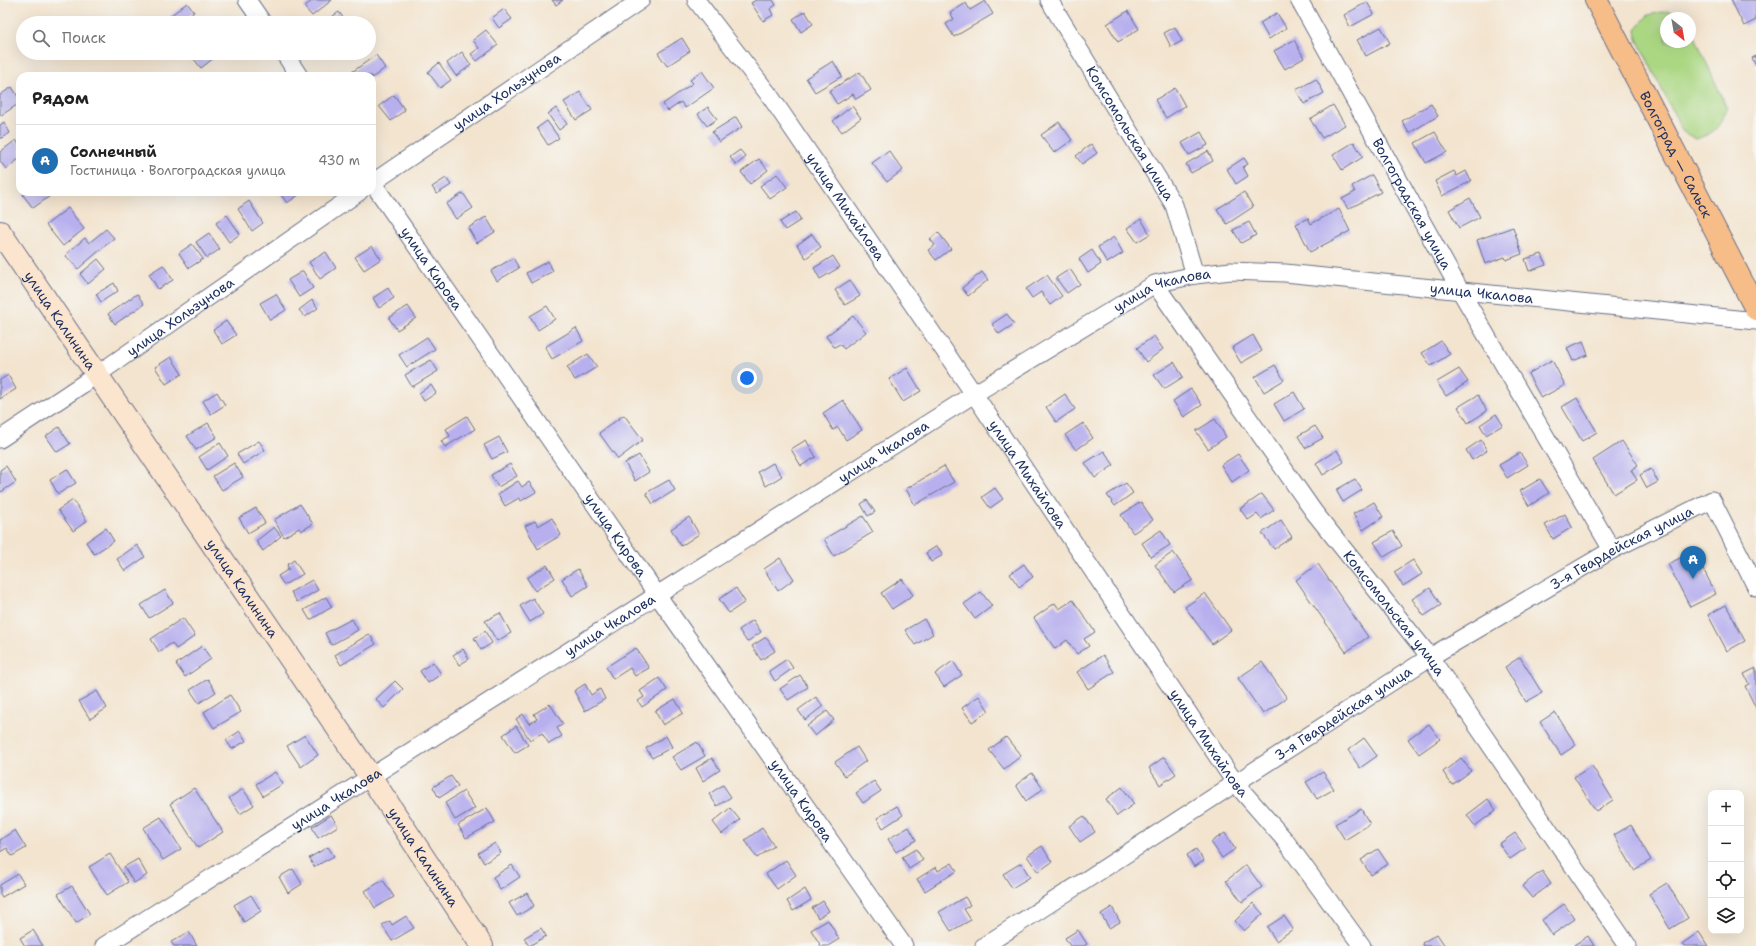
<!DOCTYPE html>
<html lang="ru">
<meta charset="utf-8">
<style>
:root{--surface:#fff;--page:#f6f6f6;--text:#222;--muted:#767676;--line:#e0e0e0;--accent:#1f6fb2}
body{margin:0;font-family:"Shantell Sans",sans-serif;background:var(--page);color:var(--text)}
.controls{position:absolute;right:12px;bottom:12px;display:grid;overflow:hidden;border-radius:8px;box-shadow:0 4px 16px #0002}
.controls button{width:36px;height:36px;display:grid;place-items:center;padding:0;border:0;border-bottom:1px solid var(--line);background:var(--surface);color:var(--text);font:20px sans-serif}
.compass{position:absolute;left:1660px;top:12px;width:36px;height:36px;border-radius:50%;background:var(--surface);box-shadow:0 4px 16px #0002;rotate:149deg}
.you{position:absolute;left:747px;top:378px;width:14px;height:14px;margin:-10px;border:3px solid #fff;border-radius:50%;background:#1a73e8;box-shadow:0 0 0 6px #1a73e833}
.badge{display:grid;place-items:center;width:26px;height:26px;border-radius:50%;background:var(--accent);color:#fff;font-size:13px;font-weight:700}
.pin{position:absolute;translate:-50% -33px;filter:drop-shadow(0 1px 2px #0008)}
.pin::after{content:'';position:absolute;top:21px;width:14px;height:12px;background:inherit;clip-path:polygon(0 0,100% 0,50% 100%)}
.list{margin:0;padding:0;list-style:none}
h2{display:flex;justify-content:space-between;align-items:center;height:52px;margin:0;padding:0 16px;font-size:17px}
h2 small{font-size:13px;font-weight:400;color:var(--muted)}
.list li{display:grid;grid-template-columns:26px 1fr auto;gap:12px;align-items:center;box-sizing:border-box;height:72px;padding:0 16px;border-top:1px solid var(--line)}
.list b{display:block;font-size:15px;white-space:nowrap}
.list p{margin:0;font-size:13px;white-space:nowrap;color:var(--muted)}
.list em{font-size:13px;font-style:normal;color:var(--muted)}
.icon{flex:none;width:22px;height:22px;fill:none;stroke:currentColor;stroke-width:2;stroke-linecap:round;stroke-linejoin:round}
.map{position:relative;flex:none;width:1756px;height:946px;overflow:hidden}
.search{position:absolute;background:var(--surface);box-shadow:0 4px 16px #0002;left:16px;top:16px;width:360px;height:44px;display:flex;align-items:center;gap:10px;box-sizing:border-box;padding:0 14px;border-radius:22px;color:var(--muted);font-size:15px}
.panel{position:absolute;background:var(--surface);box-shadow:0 4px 16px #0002;left:16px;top:72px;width:360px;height:124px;border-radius:12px}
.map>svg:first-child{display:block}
</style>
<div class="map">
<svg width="1756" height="946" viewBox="0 0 1756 946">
<rect width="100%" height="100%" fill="#f6f6f2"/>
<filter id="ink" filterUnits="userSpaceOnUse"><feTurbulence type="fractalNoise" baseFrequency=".025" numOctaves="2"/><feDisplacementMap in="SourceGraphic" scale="8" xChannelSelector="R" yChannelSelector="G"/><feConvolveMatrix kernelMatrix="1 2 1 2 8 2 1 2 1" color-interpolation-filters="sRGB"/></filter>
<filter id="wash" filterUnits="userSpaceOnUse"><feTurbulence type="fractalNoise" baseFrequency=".012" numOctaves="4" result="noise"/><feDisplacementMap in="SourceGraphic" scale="16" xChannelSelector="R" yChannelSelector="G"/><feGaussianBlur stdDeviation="0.9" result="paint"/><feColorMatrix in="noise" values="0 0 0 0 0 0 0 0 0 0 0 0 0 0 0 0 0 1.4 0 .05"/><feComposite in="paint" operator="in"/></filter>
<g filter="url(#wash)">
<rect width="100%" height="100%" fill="#f3e4cf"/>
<path fill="#abd783" stroke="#638370" d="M1667 11 1686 16 1687 18H1666V42H1690V25L1727 109C1718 128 1717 132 1696 139L1683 132 1637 39 1636 29 1648 15Z"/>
<g id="blocks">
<path fill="#b8b0ee" d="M313 0H332L312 16 304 7Z
M552 0H563L556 5Z
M756 0H773L776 5 770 9 773 15 763 21 751 3Z
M1731 0H1756V20L1744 26Z
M985 1 993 14 954 37 946 24 954 19 950 13 966 3 970 10Z
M1367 2 1374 14 1350 27 1344 15Z
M187 3 194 12 181 23H176L170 16Z
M504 9 512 19 499 28 492 18Z
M805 11 813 24 801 32 793 19Z
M1128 11 1139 29 1118 42 1107 24Z
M339 12 347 23H323Z
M1277 13 1286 28 1269 39 1260 23Z
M1175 27 1182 41 1171 47 1164 33Z
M1381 27 1390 43 1366 56 1357 40Z
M486 30 498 45 477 61 471 54 479 48 473 40Z
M682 38 690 51 667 66 658 53Z
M1294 40 1304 58 1285 69 1274 51Z
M462 52 471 65 456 76 447 63Z
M192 53H220L201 68 190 54Z
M376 55 385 68 372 78V76H355L352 72Z
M1756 56V66L1752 58Z
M833 61 842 76 815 92 806 78Z
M439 63 451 80 440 88 428 72Z
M702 71 714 88 685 108 681 102 668 111 663 104 693 83 690 80Z
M860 72 871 90 856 99 853 94 837 104 829 91Z
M1316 79 1324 93 1304 104 1296 90Z
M12 87 20 100V103L0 116V95Z
M1175 88 1185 106 1166 118 1155 100Z
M580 92 592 110 576 120 564 102Z
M394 95 405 110 391 121 379 106Z
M1431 104 1438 116 1409 133 1402 121Z
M1333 105 1345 125 1322 138 1310 119Z
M852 106 861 118 842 132 833 121Z
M708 107 717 119 707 126 698 114Z
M556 108 567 124 559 130 548 114Z
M736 117 742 127 719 142 712 132Z
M547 121 559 138 548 145 537 128Z
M4 122 10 133 0 139V125Z
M1059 122 1072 140 1054 153 1041 135Z
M1201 132 1208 145 1189 155 1182 143Z
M1435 132 1447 152 1426 163 1415 143Z
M16 140 20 146V158L6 169 0 161V152Z
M1354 142 1363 157 1342 170 1333 155Z
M1091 144 1097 153 1082 164 1076 156Z
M740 150 746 157 736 165 730 157Z
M889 151 903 170 887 182 872 163Z
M1208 151 1213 161 1191 173 1186 164Z
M1244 158 1248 164 1243 167 1248 176 1236 184 1227 169Z
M759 159 768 170 750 184 741 172Z
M1454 171 1457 176 1466 171 1471 181 1442 196 1435 181Z
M777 174 787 187 770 199 760 186Z
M1372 175 1381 192 1348 209 1342 199 1355 192 1352 186Z
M446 178 451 185 437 194 432 187Z
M27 192H52L53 194 33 208 23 195Z
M279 192H303L287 203Z
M1244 192 1253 207 1227 224 1217 209Z
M463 193 473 208 456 219 446 204Z
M1470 198 1480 217 1459 228 1449 210Z
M249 201 263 223 252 231 238 209Z
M68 208 84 229 63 246 46 225Z
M1339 209 1350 231 1310 252 1296 224 1308 218 1311 224Z
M796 212 801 220 785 230 780 222Z
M227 215 240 234 229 242 216 223Z
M486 217 495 232 477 243 468 228Z
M1141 219 1150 234 1137 242 1127 228Z
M1249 222 1256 235 1241 243 1233 230Z
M1513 227 1522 254 1506 260 1505 257 1485 264 1477 240Z
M106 229 114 238 78 269 65 255 85 238 89 243Z
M938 232 951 249 936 260 928 250 935 245 930 239Z
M209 233 220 249 207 258 196 242Z
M812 234 821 247 806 258 797 245Z
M1114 237 1123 253 1107 263 1098 247Z
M192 244 203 259 189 268 179 253Z
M372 246 381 259 364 270 355 257Z
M1092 250 1101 264 1088 273 1079 259Z
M326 252 336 268 320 279 309 262Z
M1542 254 1546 265 1529 271 1525 259Z
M833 256 840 267 820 279 814 268Z
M513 258 519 268 497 281 491 271Z
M98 259 106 269 88 284 80 274Z
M548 261 553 271 531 283 526 273Z
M163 265 173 280 158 289 149 274Z
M1070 269 1080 284 1067 293 1056 278Z
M303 271 313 288 299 297 288 280Z
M982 272 988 280 968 296 962 288Z
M1047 275 1062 296 1050 305 1041 292 1032 298 1026 289Z
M850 280 860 296 845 305 835 290Z
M114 283 118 291 101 302 96 294Z
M388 288 394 298 379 308 373 298Z
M137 294 144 304 115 324 108 314Z
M276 294 286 310 270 320 260 303Z
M312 300 318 308 305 317 299 310Z
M408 306 416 318 397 330 389 318Z
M547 306 555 319 538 330 530 316Z
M1007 314 1014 324 999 334 992 324Z
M853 316 866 332 844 349 840 344 834 347 826 336Z
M226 321 236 335 222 344 213 330Z
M576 328 583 341 552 359 545 347Z
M1253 335 1262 351 1241 363 1232 348Z
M1154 336 1163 349 1146 362 1137 348Z
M427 337 435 349 407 367 399 355Z
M1441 341 1450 354 1431 366 1422 353Z
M1583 341 1588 355 1573 361 1567 348Z
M588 354 597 367 575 380 567 367Z
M171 357 182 374 166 384 155 367Z
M431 360 438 371 412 387 405 375Z
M1552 360 1565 385 1541 398 1528 374Z
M1174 362 1183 377 1164 389 1154 375Z
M1275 365 1284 380 1264 392 1255 377Z
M907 368 921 391 903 402 889 379Z
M1459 369 1468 382 1446 396 1437 382Z
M8 375 16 389 0 399V380Z
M431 385 436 393 424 401 419 393Z
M1191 389 1202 405 1184 417 1173 401Z
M217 392 225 405 211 414 203 401Z
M1294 392 1304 409 1284 421 1274 404Z
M1065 394 1075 409 1056 422 1046 407Z
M1478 395 1487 411 1468 423 1458 407Z
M1577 398 1597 432 1582 441 1562 407Z
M843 400 862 430 846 440 838 427 833 430 823 413Z
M1496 414 1503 425 1486 435 1480 425Z
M624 415 643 440 618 459 599 433Z
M467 416 475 429 445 447 441 441 450 436 446 429Z
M1215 419 1226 437 1208 449 1196 431Z
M208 423 217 437 196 450 187 436Z
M1083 423 1093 438 1076 450 1065 435Z
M1315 426 1323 438 1305 448 1298 436Z
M59 427 70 444 57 452 46 436Z
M499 437 507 452 492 459 484 445Z
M806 440 816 457 801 466 791 449Z
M1481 440 1487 451 1472 460 1466 450Z
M259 441 265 450 243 464 237 454Z
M1622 441 1638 465 1631 470 1637 480 1614 494 1593 460Z
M220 443 228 456 207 470 199 457Z
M1337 450 1344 462 1323 475 1316 463Z
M1104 451 1114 465 1095 478 1085 463Z
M1520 453 1528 465 1507 478 1499 465Z
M1238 454 1249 470 1232 482 1221 465Z
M639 455 649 472 635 481 625 463Z
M234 463 243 477 222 490 213 476Z
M773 463 782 476 766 486 758 472Z
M510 464 517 476 498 487 491 475Z
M6 466 16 482 1 492 0 490V470Z
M944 466 954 482 915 505 906 489Z
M67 469 76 483 58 494 50 480Z
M1651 469 1658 482 1647 488 1640 475Z
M1355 479 1362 490 1343 502 1336 490Z
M1540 479 1549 493 1529 506 1520 491Z
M669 480 675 490 653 504 646 493Z
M518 481 522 487 529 482 536 492 521 501 519 498 505 506 498 494Z
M1126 483 1133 493 1115 506 1107 495Z
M995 488 1003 499 990 508 982 497Z
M1262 494 1274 510 1261 519 1257 514 1248 520 1240 509Z
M73 500 87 521 73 531 58 510Z
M867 500 875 512 868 516 861 504Z
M1141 502 1153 520 1133 533 1121 515Z
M1374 502 1383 517 1363 530 1353 514Z
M300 504 313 524 301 531 299 528 284 537 274 520Z
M256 508 265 523 248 533 239 518Z
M1565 514 1572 527 1553 539 1545 525Z
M863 516 873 532 834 556 824 539Z
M689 517 699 534 681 546 671 529Z
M552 518 561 535 538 549 525 526 535 521 538 526Z
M1281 520 1292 537 1274 549 1262 533Z
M274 527 281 536 263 551 256 541Z
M106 528 114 541 94 554 86 542Z
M1161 530 1170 545 1151 557 1142 543Z
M1393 531 1402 546 1384 557 1374 542Z
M137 545 145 557 125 571 117 559Z
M937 546 943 555 931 562 926 553Z
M1694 551 1716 594 1690 607 1668 564Z
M1173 552 1193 580 1174 592 1155 565Z
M780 558 794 579 778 591 764 569Z
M294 560 303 574 284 585 278 576 289 569 287 565Z
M1413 560 1422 574 1403 586 1394 572Z
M1024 564 1033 577 1019 587 1010 574Z
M1318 564 1368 637 1346 652 1296 580Z
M547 565 555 578 535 591 527 578Z
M578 569 588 586 572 596 562 579Z
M902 579 913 595 892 609 881 593Z
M312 580 318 590 297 602 291 592Z
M736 588 745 602 729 613 719 599Z
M1430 588 1441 605 1424 616 1412 599Z
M165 590 173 603 149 618 141 605Z
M981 592 992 606 975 619 964 604Z
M1205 593 1231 630 1212 644 1185 607Z
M326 597 332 607 310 620 304 610Z
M533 598 543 614 530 622 520 606Z
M1073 600 1095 632 1084 639 1089 646 1077 654 1067 640 1055 649 1034 618 1055 603 1059 609Z
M1726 605 1745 641 1727 651 1708 615Z
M500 613 511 633 497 641 485 621Z
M183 618 195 636 176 649 172 643 159 652 151 639Z
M352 619 358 630 331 645 325 633Z
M924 619 933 634 915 645 905 630Z
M753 620 761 632 747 642 739 630Z
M485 631 492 643 481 650 474 638Z
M369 634 376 644 341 665 335 655Z
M766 637 775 651 761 660 752 646Z
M202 646 211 659 185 677 176 664Z
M636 648 649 668 635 676 630 668 613 679 606 667Z
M463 649 469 659 459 665 453 655Z
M1103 655 1114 672 1088 689 1077 672Z
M1520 657 1542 693 1526 702 1505 667Z
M787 659 793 668 775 681 769 671Z
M953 661 962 675 944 687 935 674Z
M433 662 441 674 428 683 420 671Z
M1262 662 1287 698 1263 714 1238 678Z
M1756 668V708L1745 686 1749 684 1744 674Z
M800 675 808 687 788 700 780 689Z
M659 678 667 690 642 707 638 701 644 697 640 691Z
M208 679 216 692 199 703 190 690Z
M395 681 403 689 384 708 376 699Z
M585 684 591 695 600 689 605 699 585 711 574 691Z
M97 691 107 708 90 719 79 701Z
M230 695 241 712 214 728 204 712Z
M979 696 989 711 972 722 962 708Z
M816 697 823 706 805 720 798 710Z
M675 699 683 713 663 725 655 711Z
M550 704 563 724 557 728 562 736 549 744 542 733 530 740 516 719 523 714 529 724 537 719 534 714Z
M827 711 834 720 815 736 807 726Z
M1555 712 1576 745 1561 755 1540 722Z
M1429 724 1440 739 1419 754 1408 739Z
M516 726 528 745 515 753 503 735Z
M240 731 246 741 232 749 226 740Z
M305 735 318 755 301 767 287 746Z
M666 736 672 747 652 758 646 748Z
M1006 737 1021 756 1004 769 989 750Z
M1364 738 1377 756 1360 768 1348 750Z
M697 742 705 756 681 770 672 757Z
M857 747 866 761 845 776 835 762Z
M1164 757 1176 774 1160 785 1149 768Z
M712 758 720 770 703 781 696 768Z
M1461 758 1471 771 1452 785 1443 772Z
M1592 766 1613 800 1596 811 1574 777Z
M275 772 283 784 263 796 256 784Z
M1323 772 1334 789 1317 799 1306 782Z
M1032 773 1043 789 1026 801 1016 785Z
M451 776 458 786 439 798 433 787Z
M874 781 881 791 863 803 856 793Z
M723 785 731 797 717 806 709 794Z
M1122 787 1134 804 1117 816 1106 799Z
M194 788 223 832 198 848 170 804Z
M243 789 254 805 240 814 229 798Z
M464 791 475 808 455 820 445 803Z
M1488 799 1496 810 1475 826 1467 815Z
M897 806 903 815 883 828 877 818Z
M487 808 495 822 466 838 458 825Z
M730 808 740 820 722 834 713 822Z
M1361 809 1370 824 1345 840 1335 824Z
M331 815 338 826 318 838 312 827Z
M1084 816 1095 832 1080 842 1069 826Z
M161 817 181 849 163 860 143 828Z
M1631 825 1651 860 1634 870 1614 835Z
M909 827 916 840 896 852 888 839Z
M762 828 774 846 757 858 745 840Z
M15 830 26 848 12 856 7 848 0 852V840Z
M1225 833 1235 849 1222 858 1211 842Z
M1515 833 1526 848 1510 859 1499 844Z
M495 843 501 853 484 863 478 853Z
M1042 846 1052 862 1038 872 1027 856Z
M328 847 334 856 314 867 309 858Z
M916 849 923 860 909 869 902 857Z
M1196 849 1204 861 1194 867 1187 855Z
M1378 849 1388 864 1371 875 1361 860Z
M110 854 128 882 107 895 89 867Z
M138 859 147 875 134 883 124 867Z
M786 860 796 875 777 889 766 874Z
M952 863 957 871 925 891 917 879 936 867 938 871Z
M1021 863 1030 877 1012 888 1003 874Z
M512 865 520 877 500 890 493 877Z
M1246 865 1262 887 1242 902 1226 881Z
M293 869 302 884 288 893 279 877Z
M1542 871 1551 884 1532 898 1522 886Z
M18 874 24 884 2 897 0 894V885Z
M383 880 394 897 375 908 365 891Z
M1667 883 1688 918 1670 929 1649 894Z
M72 886 90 914 76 923 58 894Z
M805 889 811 900 793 911 787 901Z
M527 893 534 906 517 916 509 903Z
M251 895 261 911 244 922 234 905Z
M965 897 970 905 964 909 971 920 951 931 939 912Z
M823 901 829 911 818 918 812 908Z
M1253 903 1263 914 1244 931 1235 921Z
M1564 904 1575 919 1552 935 1542 920Z
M1112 907 1120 922 1109 928 1101 914Z
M406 916 414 928 392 941 382 925 390 921 392 925Z
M1284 916 1293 929 1276 941 1267 927Z
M828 920 839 939 828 946H821L811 930Z
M541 928 546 936 529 946 524 938Z
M33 930 43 946H25L20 938Z
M1078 930 1087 944 1084 946H1070L1065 938Z
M189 932 197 946H174L171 942Z
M1699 932 1708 946H1685L1683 943Z
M1437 934 1445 946H1424L1422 943Z
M1588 936 1594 946H1575L1574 945Z"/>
</g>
</g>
<g filter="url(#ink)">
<use href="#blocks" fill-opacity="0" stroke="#676e86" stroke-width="1"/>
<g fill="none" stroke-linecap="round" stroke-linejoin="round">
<g stroke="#676e86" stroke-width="19">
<g id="street">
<path d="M247 0 263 23"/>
<path id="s1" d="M696 0 770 96 974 394 1236 784 1284 839 1362 946"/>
<path id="s2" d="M1049 0 1174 205 1195 275"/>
<path id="s3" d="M1299 0 1461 292 1612 550"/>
<path d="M284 53 299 76"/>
<path id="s4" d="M372 182 658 596 904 946"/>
<path id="s5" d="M372 183 641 0"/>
<path id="s6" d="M1155 284 1314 512 1430 657 1628 946"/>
<path id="s7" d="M0 439 98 374 359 192"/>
<path id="s8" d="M104 946 974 394 1155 284 1195 275 1231 271 1285 273 1756 321"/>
<path id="s9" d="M984 946 1430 657 1612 550 1712 500 1756 587"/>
</g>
</g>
<g stroke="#676e86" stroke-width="24">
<g id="secondary">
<path id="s10" d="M0 232 370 776 482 946"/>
</g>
</g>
<g stroke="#676e86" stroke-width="24">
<g id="primary">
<path id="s11" d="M1596 0 1756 309"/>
</g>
</g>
<use href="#street" stroke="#fff" stroke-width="17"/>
<use href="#secondary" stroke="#fce5cf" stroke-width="22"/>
<use href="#primary" stroke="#f7bd88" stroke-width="22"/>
</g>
</g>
<g text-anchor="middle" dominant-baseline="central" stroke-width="4" stroke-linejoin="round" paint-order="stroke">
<g font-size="14" fill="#1b2f5e" stroke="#f6f6f2">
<text stroke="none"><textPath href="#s5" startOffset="163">улица Хользунова</textPath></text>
<text stroke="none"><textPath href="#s2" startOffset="156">Комсомольская улица</textPath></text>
<text stroke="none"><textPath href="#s11" startOffset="174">Волгоград — Сальск</textPath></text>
<text stroke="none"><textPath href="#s3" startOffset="233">Волгоградская улица</textPath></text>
<text stroke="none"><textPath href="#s1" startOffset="255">улица Михайлова</textPath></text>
<text stroke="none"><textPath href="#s4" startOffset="105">улица Кирова</textPath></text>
<text stroke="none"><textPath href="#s8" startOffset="1247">улица Чкалова</textPath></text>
<text stroke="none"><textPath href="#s8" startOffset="1571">улица Чкалова</textPath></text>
<text stroke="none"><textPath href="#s7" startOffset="218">улица Хользунова</textPath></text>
<text stroke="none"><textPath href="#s10" startOffset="107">улица Калинина</textPath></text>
<text stroke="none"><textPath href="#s8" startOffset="923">улица Чкалова</textPath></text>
<text stroke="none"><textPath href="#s1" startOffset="579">улица Михайлова</textPath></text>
<text stroke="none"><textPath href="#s4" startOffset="429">улица Кирова</textPath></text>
<text stroke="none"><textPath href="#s9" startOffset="752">3-я Гвардейская улица</textPath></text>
<text stroke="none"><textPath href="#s10" startOffset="431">улица Калинина</textPath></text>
<text stroke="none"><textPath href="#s6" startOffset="407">Комсомольская улица</textPath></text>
<text stroke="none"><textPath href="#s8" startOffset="599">улица Чкалова</textPath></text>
<text stroke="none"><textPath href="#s9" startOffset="428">3-я Гвардейская улица</textPath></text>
<text stroke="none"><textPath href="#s1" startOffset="903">улица Михайлова</textPath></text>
<text stroke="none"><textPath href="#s8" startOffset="275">улица Чкалова</textPath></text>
<text stroke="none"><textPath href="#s4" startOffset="753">улица Кирова</textPath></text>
<text stroke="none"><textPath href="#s10" startOffset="755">улица Калинина</textPath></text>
</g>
</g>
</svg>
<div class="controls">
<button>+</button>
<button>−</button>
<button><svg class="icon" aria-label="locate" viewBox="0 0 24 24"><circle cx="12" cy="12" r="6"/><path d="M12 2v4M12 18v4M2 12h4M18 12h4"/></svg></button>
<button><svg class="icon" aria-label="layers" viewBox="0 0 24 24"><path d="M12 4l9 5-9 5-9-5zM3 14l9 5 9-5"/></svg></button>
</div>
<svg class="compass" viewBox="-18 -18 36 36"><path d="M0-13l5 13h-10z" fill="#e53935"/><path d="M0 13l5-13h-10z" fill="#767676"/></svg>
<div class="you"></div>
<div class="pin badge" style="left:1693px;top:579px">A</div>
<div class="search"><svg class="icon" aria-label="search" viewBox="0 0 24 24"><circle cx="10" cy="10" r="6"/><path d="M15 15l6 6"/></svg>Поиск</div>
<section class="panel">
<h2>Рядом<small></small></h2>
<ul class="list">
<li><span class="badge">A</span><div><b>Солнечный</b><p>Гостиница · Волгоградская улица</p></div><em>430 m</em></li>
</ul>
</section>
</div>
